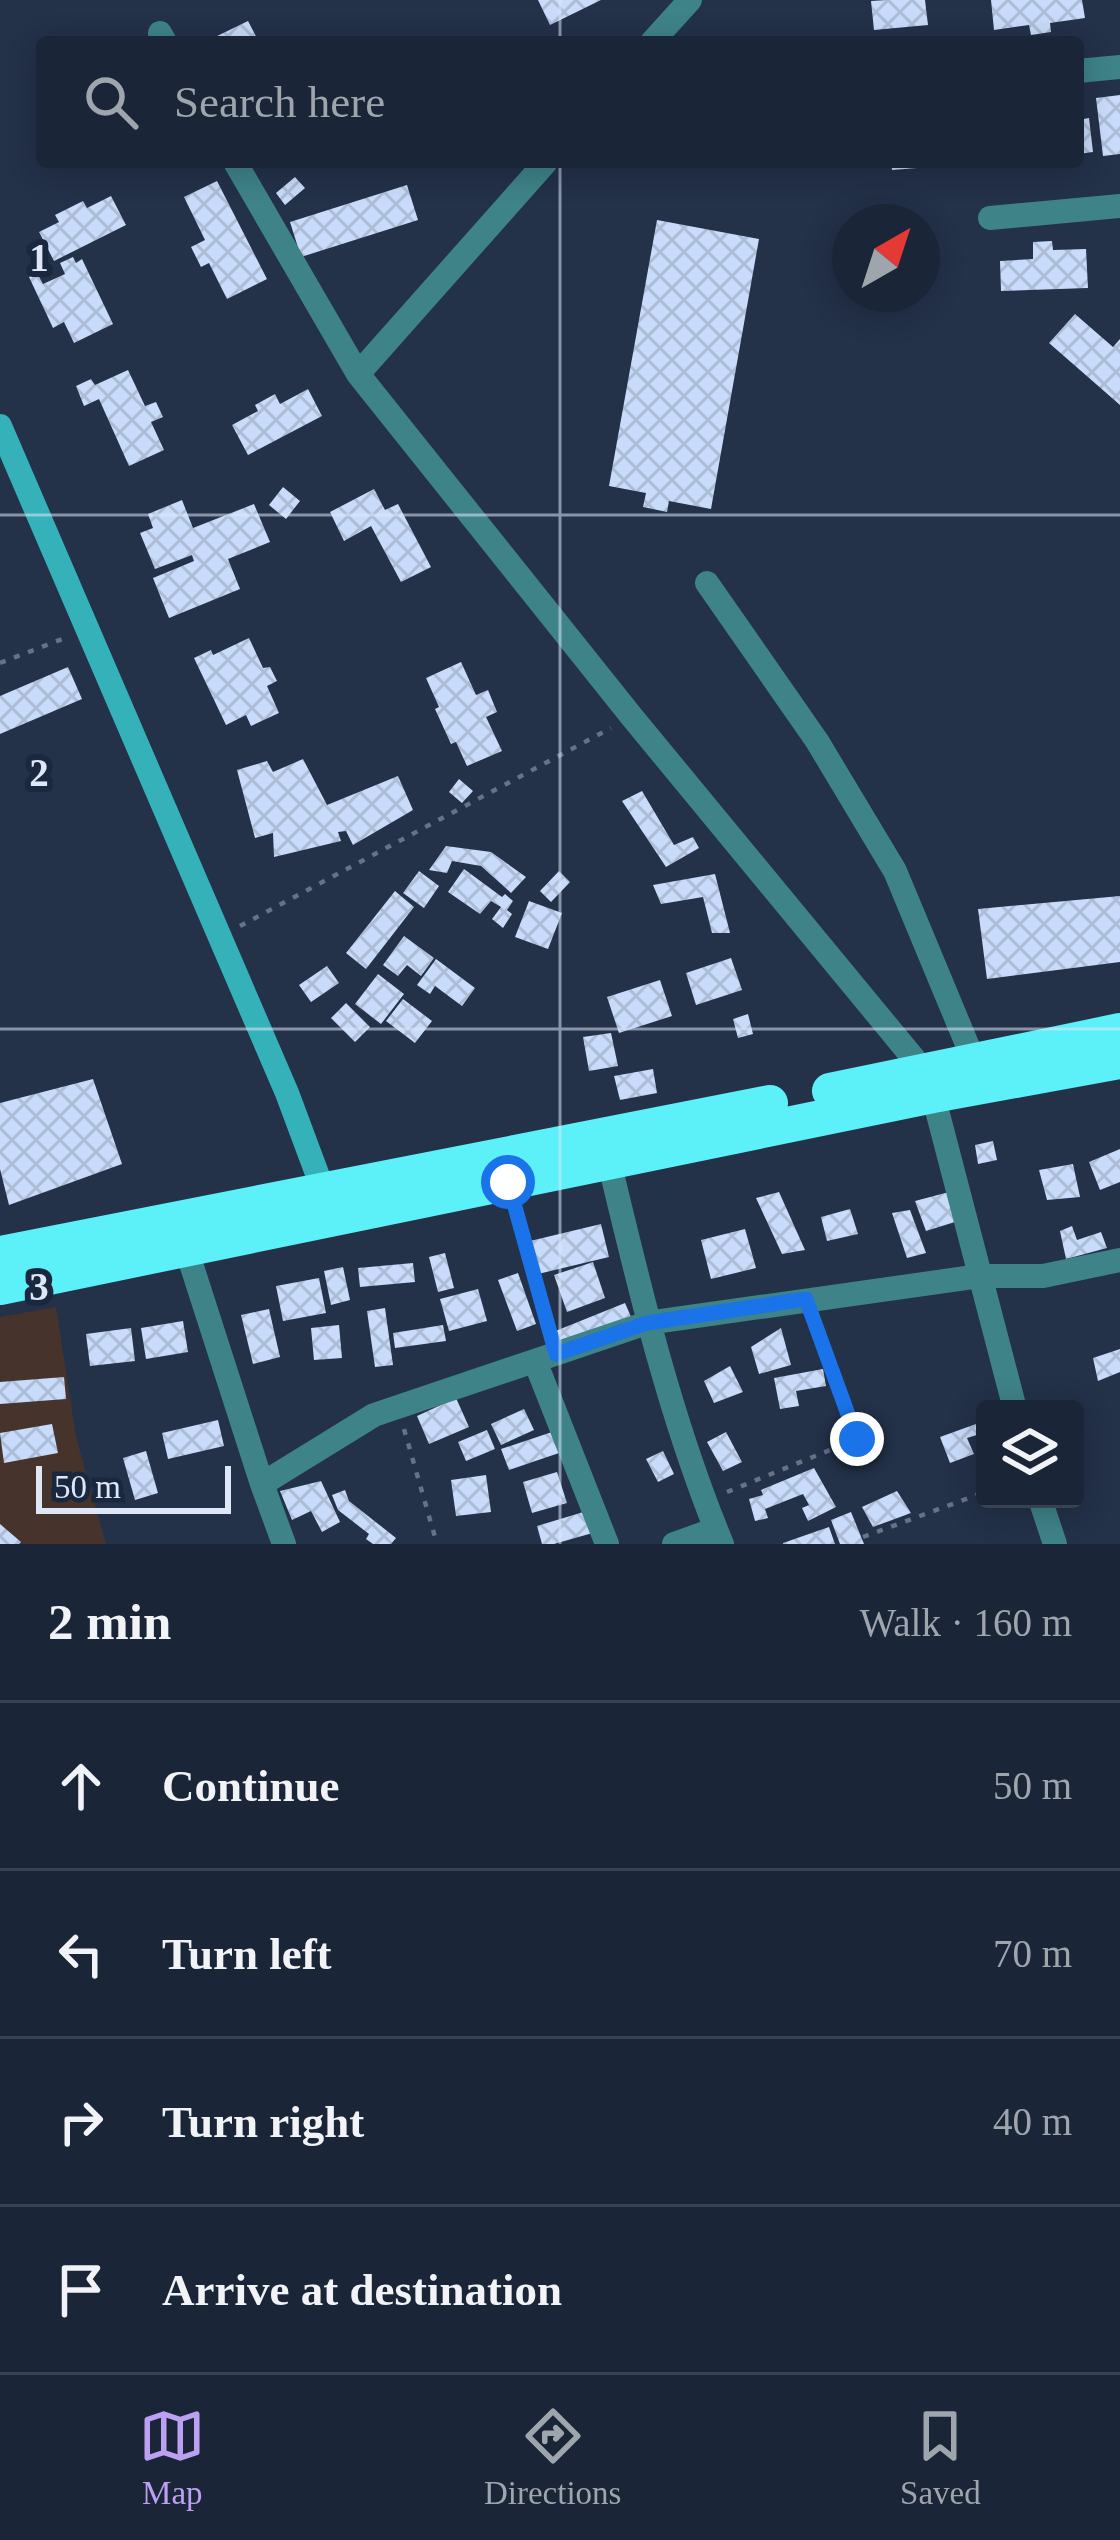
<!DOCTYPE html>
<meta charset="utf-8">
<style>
:root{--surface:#1a2537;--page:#232d3f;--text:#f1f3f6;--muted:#9fa5ad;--line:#384252;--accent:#bca0f2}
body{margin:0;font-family:Georgia,serif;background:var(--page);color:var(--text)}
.controls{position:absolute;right:36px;bottom:36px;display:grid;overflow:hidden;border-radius:12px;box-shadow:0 6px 30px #0003}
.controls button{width:108px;height:108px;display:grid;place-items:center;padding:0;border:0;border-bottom:3px solid var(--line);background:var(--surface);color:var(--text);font:60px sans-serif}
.compass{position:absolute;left:832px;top:204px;width:108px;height:108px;border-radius:50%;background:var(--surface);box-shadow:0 6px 30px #0003;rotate:39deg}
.scale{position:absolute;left:36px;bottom:30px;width:195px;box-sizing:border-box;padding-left:12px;border:6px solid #dde7f7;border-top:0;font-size:33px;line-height:42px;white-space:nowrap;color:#dde7f7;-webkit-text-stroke:9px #19273f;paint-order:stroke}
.stop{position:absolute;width:36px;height:36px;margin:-27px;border:9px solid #1a73e8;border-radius:50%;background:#fff}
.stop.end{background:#1a73e8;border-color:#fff;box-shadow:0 3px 12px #0008}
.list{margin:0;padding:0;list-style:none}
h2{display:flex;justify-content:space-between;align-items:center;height:156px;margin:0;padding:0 48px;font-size:51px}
h2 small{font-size:39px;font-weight:400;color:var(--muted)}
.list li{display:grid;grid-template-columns:78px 1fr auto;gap:36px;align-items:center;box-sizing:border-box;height:168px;padding:0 48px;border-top:3px solid var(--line)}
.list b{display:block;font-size:45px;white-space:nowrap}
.list em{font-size:39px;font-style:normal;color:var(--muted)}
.icon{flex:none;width:66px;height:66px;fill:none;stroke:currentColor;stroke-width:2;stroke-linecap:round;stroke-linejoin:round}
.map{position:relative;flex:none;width:1120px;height:1544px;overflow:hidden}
.search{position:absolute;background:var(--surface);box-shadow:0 6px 30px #0003;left:36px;right:36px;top:36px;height:132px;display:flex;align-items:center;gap:30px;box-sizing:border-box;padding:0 42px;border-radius:12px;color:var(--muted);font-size:45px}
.sheet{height:828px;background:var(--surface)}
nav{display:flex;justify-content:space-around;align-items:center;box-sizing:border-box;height:168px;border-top:3px solid var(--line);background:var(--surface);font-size:33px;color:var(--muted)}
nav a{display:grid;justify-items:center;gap:6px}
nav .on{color:var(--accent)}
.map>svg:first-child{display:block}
</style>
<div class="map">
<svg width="1120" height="1544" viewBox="0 0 1120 1544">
<defs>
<pattern id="building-cross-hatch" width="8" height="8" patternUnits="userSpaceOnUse" patternTransform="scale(3)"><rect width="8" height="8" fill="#c8dbfa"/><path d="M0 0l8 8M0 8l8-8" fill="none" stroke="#adbdd7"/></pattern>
</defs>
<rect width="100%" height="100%" fill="#233149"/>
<path fill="#46342c" d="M56 1307 76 1437 106 1544H0V1317Z"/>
<path fill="url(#building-cross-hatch)" d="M538 0H601L550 25Z
M887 0H925L928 25 874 30 871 1Z
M991 0H1082L1085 18 1050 23 1051 32 1031 35 1029 25 994 30Z
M248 21 259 42H215L213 38Z
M1120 95V154L1103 156 1096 98Z
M1089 118 1093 152 1078 154V120Z
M891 162H955V165L892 170Z
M295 177 305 188 285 205 276 193Z
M217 181 267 279 227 299 209 263 201 267 191 247 205 240 184 197Z
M407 185 418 220 301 257 290 222Z
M111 196 126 225 54 261 39 232 59 222 55 215 83 201 87 208Z
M657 220 759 239 711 509 669 501 667 512 643 507 646 493 609 486Z
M1052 241 1053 250 1086 249 1088 288 1001 291 1000 261 1033 259V242Z
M73 257 76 263 82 259 113 324 74 343 64 322 53 328 29 277 37 273 43 284 65 274 60 263Z
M1075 314 1113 347 1120 339V405L1049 343Z
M128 370 145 406 156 402 163 417 151 422 164 450 129 466 99 399 84 406 76 386 91 379 95 385Z
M308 389 322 416 248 455 232 425 258 411 255 405 275 394 280 404Z
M283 487 300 501 286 519 269 505Z
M374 489 385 510 398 504 431 567 401 582 371 526 344 541 330 512Z
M182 500 193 528 254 504 270 542 228 559 240 589 169 618 153 578 194 561 192 555 155 569 140 533 153 528 148 514Z
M249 638 263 668 270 667 277 681 267 686 279 713 251 726 246 715 226 725 194 658 211 650 213 655Z
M461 662 476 695 488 690 497 712 486 717 502 751 467 766 456 742 451 744 435 709 439 707 426 678Z
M68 667 82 699 0 734V696Z
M303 759 327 805 398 776 413 810 353 845 346 831 338 832 341 841 274 857 273 833 255 838 237 770 267 761 273 772Z
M459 779 473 791 462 803 449 792Z
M642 791 674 845 693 837 699 848 666 867 622 801Z
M446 846 491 852 526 877 511 893 481 866 452 861 447 873 429 870Z
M464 869 502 897 505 894 513 901 507 910 512 914 503 928 492 919 501 907 491 901 480 914 448 892Z
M419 871 439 886 424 908 403 893Z
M559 871 570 882 551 902 540 891Z
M715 874 730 933H712L703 897 661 904 653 885Z
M395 891 414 907 366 969 346 953Z
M1120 896V962L987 979 978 909Z
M529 901 562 913 548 949 515 937Z
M404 936 434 958 421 976 407 965 398 976 383 965Z
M731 958 742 990 696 1005 686 973Z
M436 959 475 988 462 1006 435 986 430 994 417 985Z
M327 966 339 983 311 1002 299 985Z
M378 974 404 994 381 1024 355 1004Z
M660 980 672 1016 619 1033 607 997Z
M403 999 432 1021 415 1043 386 1021Z
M346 1003 370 1027 355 1042 331 1018Z
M748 1014 753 1034 738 1038 733 1019Z
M611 1033 618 1066 589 1071 583 1037Z
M653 1069 657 1093 620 1100 614 1076Z
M93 1079 122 1164 9 1205 0 1169V1103Z
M993 1141 997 1160 978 1164 975 1145Z
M1120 1149V1182L1100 1190 1089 1162Z
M1073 1164 1080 1197 1047 1200 1039 1170Z
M779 1192 805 1250 782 1254 756 1198Z
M949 1192 958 1221 926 1231 915 1201Z
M850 1209 858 1234 827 1241 821 1217Z
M910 1210 926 1253 907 1258 892 1213Z
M601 1224 609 1257 538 1274 530 1241Z
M1072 1226 1077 1240 1101 1232 1107 1248 1066 1259 1060 1231Z
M745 1229 756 1268 711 1279 701 1240Z
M445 1253 454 1288 438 1292 429 1257Z
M593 1262 605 1298 567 1312 554 1275Z
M413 1263 415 1282 360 1287 358 1268Z
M343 1267 350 1300 331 1305 324 1271Z
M518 1273 536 1324 517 1331 498 1280Z
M319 1278 326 1313 283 1321 276 1286Z
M478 1289 487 1321 449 1331 440 1299Z
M625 1303 632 1319 560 1348 553 1332Z
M385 1308 393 1365 375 1367 367 1311Z
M269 1309 280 1357 253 1364 241 1315Z
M183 1321 188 1352 146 1359 141 1328Z
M339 1325 342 1358 314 1360 311 1328Z
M443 1325 446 1341 395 1348 393 1333Z
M131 1328 135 1361 90 1366 86 1334Z
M781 1328 791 1365 759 1374 751 1347Z
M1120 1349V1372L1098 1381 1093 1358Z
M730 1366 743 1392 714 1403 704 1381Z
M823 1369 826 1386 796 1391 799 1406 780 1409 774 1378Z
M64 1377 66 1399 0 1404V1382Z
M456 1398 469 1427 429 1444 417 1416Z
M524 1409 534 1430 501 1445 491 1424Z
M218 1420 224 1446 168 1459 162 1433Z
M52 1424 58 1453 4 1463 0 1433Z
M976 1424 980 1434 967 1438 974 1454 950 1463 940 1437Z
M487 1430 495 1449 466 1461 458 1442Z
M555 1431 562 1452 509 1470 501 1449Z
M726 1432 742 1462 723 1471 707 1442Z
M146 1451 158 1493 135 1500 123 1458Z
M663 1451 674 1474 658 1482 646 1459Z
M814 1468 836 1507 808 1521 802 1508 809 1505 803 1494 765 1509 768 1518 755 1521 749 1499 763 1495 761 1490Z
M557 1472 567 1503 532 1513 523 1482Z
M486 1475 491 1512 456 1516 451 1480Z
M321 1481 340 1522 322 1532 311 1511 292 1520 280 1491Z
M345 1490 349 1501 396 1538 391 1544H373L366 1539 369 1534 338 1510 332 1495Z
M897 1491 911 1513 873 1527 862 1507Z
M590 1510 596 1532 554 1544H542L537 1526Z
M851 1512 864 1544H840L831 1520Z
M0 1524 21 1542 19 1544H0Z
M829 1527 835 1544H783V1543Z"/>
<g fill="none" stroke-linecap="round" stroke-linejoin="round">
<path stroke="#657287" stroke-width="4.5" stroke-dasharray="6 9" stroke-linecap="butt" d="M0 663 65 638
M240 926 611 728
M516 1211 550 1333
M404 1429 437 1544
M727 1492 857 1439 815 1323
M863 1537 985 1492"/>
<path stroke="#3e8388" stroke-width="24" d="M160 33 165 42
M652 42 690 0
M1078 71 1120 67
M235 162 358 374
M546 162 358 374 632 717 924 1071
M990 218 1120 206
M707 583 817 741 895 871 974 1061
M933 1095 1015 1409
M609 1161C640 1291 671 1421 722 1544
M186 1248 262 1484 284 1544
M535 1361 607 1544
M262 1484 374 1415 647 1323 980 1276H1043L1120 1260
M1040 1499 1055 1544
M674 1544 716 1529"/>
<path stroke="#34b1b9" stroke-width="24" d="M0 426 287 1093 328 1203"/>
<path stroke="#5cf0f9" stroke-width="36" d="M830 1091 1120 1031
M0 1254 770 1103
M0 1287 933 1095 1120 1061"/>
</g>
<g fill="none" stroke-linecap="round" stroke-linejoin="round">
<path stroke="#1a73e8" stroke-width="15" d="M508 1182 556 1354 647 1323 806 1299 857 1439"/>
</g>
<path fill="none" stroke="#dde7f7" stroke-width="3" stroke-opacity="0.55" d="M560 0V42M560 162V1544M0 515H1120M0 1029H1120"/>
<g font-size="39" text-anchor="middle" font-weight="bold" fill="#dde7f7" stroke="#19273f" stroke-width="12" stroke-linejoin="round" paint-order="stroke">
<text x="39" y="271">1</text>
<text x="39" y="786">2</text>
<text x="39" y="1300">3</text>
</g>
</svg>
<div class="controls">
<button><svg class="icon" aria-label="layers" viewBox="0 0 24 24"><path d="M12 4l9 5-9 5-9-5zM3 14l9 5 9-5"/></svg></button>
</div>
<svg class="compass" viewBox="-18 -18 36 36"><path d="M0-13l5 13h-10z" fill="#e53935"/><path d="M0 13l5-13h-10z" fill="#9fa5ad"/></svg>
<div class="scale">50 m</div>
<div class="stop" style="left:508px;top:1182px"></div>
<div class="stop end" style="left:857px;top:1439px"></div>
<div class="search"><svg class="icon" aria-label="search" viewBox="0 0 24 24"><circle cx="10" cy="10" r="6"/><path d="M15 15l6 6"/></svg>Search here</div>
</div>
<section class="sheet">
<h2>2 min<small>Walk · 160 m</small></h2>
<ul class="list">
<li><svg class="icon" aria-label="ahead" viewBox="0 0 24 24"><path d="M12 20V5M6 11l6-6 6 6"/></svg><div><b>Continue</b></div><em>50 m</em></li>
<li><svg class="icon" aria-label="left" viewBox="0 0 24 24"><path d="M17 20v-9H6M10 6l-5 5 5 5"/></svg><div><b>Turn left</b></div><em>70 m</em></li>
<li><svg class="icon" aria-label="right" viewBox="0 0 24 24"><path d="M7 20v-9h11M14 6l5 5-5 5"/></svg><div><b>Turn right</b></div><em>40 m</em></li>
<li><svg class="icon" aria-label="arrive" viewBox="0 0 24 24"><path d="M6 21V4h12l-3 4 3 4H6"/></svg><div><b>Arrive at destination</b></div></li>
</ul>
</section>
<nav>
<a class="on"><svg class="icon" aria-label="map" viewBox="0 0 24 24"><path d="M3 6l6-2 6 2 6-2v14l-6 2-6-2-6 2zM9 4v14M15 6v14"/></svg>Map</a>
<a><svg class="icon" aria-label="directions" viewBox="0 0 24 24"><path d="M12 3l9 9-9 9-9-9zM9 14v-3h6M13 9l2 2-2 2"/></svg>Directions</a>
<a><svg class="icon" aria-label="saved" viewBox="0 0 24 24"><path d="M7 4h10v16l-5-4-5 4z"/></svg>Saved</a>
</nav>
